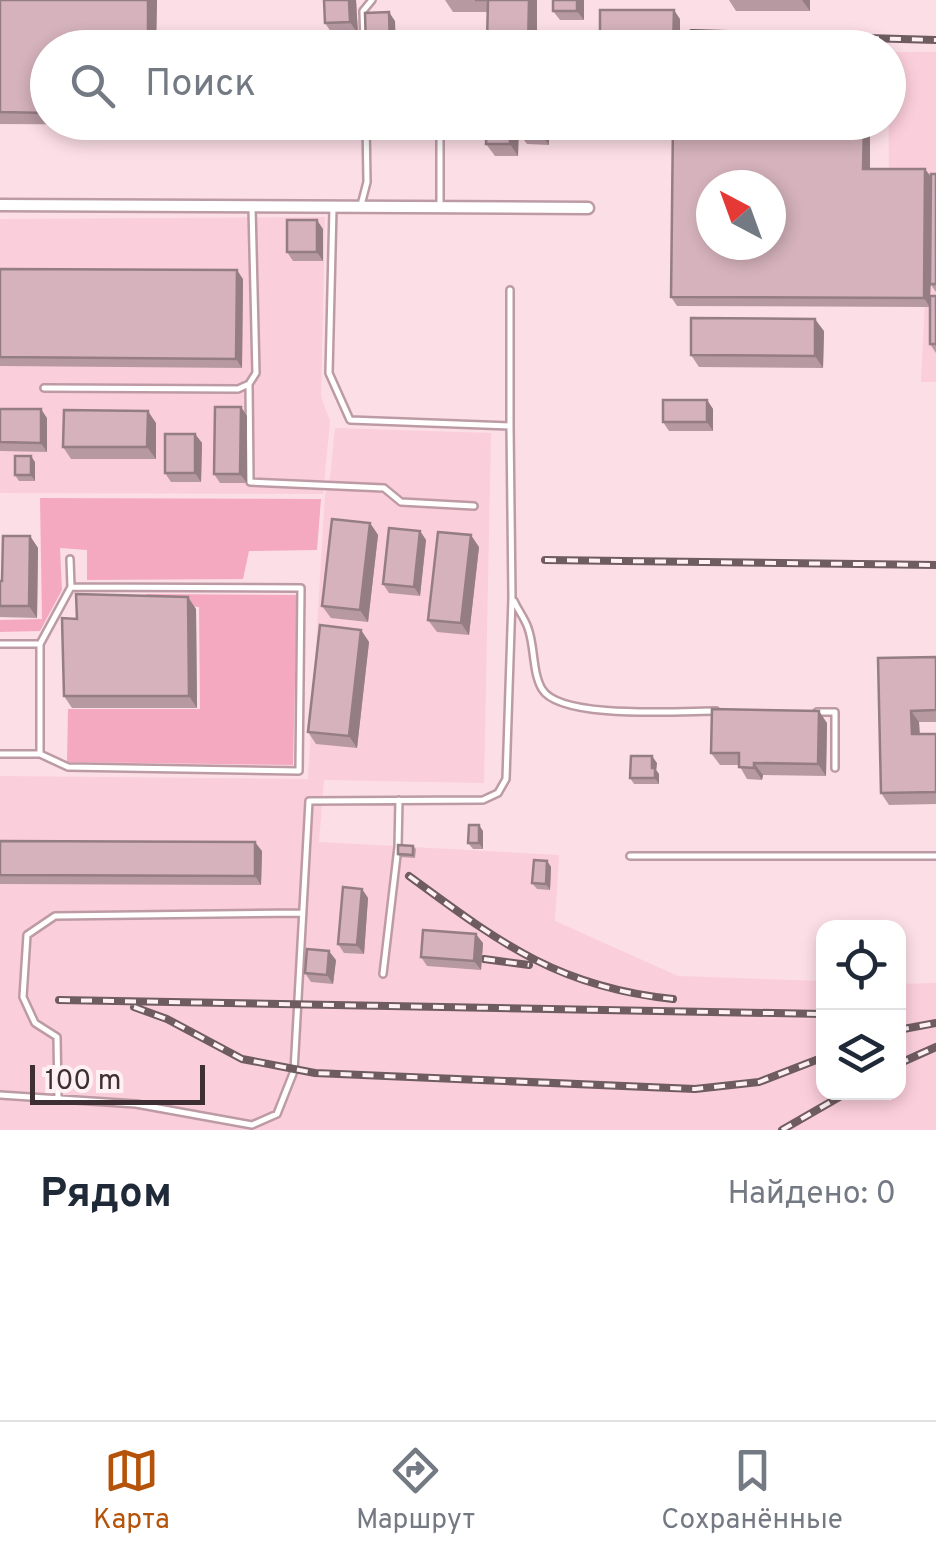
<!DOCTYPE html>
<html lang="ru">
<meta charset="utf-8">
<style>
:root{--surface:#fff;--page:#f6f6f7;--text:#1f2937;--muted:#747a83;--line:#e0e1e3;--accent:#b45309}
body{margin:0;font-family:Overpass,sans-serif;background:var(--page);color:var(--text)}
.controls{position:absolute;right:30px;bottom:30px;display:grid;overflow:hidden;border-radius:20px;box-shadow:0 5px 15px #0003}
.controls button{width:90px;height:90px;display:grid;place-items:center;padding:0;border:0;border-bottom:2px solid var(--line);background:var(--surface);color:var(--text);font:50px sans-serif}
.compass{position:absolute;left:696px;top:170px;width:90px;height:90px;border-radius:50%;background:var(--surface);box-shadow:0 5px 15px #0003;rotate:319deg}
.scale{position:absolute;left:30px;bottom:25px;width:175px;box-sizing:border-box;padding-left:10px;border:5px solid #3d2f33;border-top:0;font-size:28px;line-height:35px;white-space:nowrap;color:#3d2f33;-webkit-text-stroke:8px #fff0f4;paint-order:stroke}
.list{margin:0;padding:0;list-style:none}
h2{display:flex;justify-content:space-between;align-items:center;height:130px;margin:0;padding:0 40px;font-size:42px}
h2 small{font-size:32px;font-weight:400;color:var(--muted)}
.icon{flex:none;width:55px;height:55px;fill:none;stroke:currentColor;stroke-width:2;stroke-linecap:round;stroke-linejoin:round}
.map{position:relative;flex:none;width:936px;height:1130px;overflow:hidden}
.search{position:absolute;background:var(--surface);box-shadow:0 5px 15px #0003;left:30px;right:30px;top:30px;height:110px;display:flex;align-items:center;gap:25px;box-sizing:border-box;padding:0 35px;border-radius:55px;color:var(--muted);font-size:38px}
.sheet{height:290px;background:var(--surface)}
nav{display:flex;justify-content:space-around;align-items:center;box-sizing:border-box;height:140px;border-top:2px solid var(--line);background:var(--surface);font-size:28px;color:var(--muted)}
nav a{display:grid;justify-items:center;gap:5px}
nav .on{color:var(--accent)}
.map>svg:first-child{display:block}
</style>
<div class="map">
<svg width="936" height="1130" viewBox="0 0 936 1130">
<rect width="100%" height="100%" fill="#fcdee6"/>
<path fill="#fbcedb" d="M888 52H936V382H921L931 186 889 183Z
M325 217 321 397 330 421 323 494 0 493V219Z
M335 428 491 433 484 783 324 780 319 842 559 855 555 921 678 976 823 981 824 1092H898L899 984 936 983V1130H0V776L308 779 325 494 330 478Z"/>
<path fill="#f5a9c1" d="M40 498 321 499 317 550 249 551 243 579 87 580V550L60 548 62 590 40 631 0 632V620L42 619Z
M146 594 297 595 293 765 67 762 68 709H200L199 607 144 604Z"/>
<g fill="none" stroke-linecap="round" stroke-linejoin="round">
<g stroke="#bd9ba5" stroke-width="10">
<path id="lane" d="M461 35 462 48
M364 48 363 11 372 0
M361 205 367 182 366 122
M440 205V135L464 134V122
M333 208 329 373 350 420 510 426V290
M249 384 250 482 384 488 401 502 474 506
M44 388 238 389 249 384 256 373 252 208
M70 559 71 587
M514 601C518 610 525 619 528 628 535 647 532 672 542 689 560 720 681 711 716 711
M0 644H40
M817 712H835V768
M0 754H40V644L71 587 301 588 299 771 68 767 40 754
M630 856H936
M383 974 398 847 399 800
M0 1095 136 1104 252 1125 277 1114 294 1071 309 801 483 800 498 793 506 779 512 598 510 426
M58 1099 57 1037 35 1023 23 997 27 935 55 916 303 913"/>
</g>
<g stroke="#bd9ba5" stroke-width="15">
<path id="street" d="M0 205 588 208"/>
</g>
<use href="#lane" stroke="#fff" stroke-width="5"/>
<use href="#street" stroke="#fff" stroke-width="10"/>
<g stroke="#6e5c61" stroke-width="8">
<path id="rail" d="M692 33 936 40
M545 560 936 565
M409 876C499 942 557 987 673 999
M484 959 529 965
M59 1000 824 1014
M134 1007 167 1019 242 1059 315 1073 695 1089 759 1082 824 1057
M898 1030 936 1023
M898 1064 936 1047
M782 1130 848 1092"/>
</g>
<use href="#rail" stroke="#fff0f4" stroke-width="4" stroke-dasharray="11" stroke-linecap="butt"/>
</g>
<path fill="#b799a2" d="M0 0H157L156 48H48V122H156V125L0 124Z
M324 0H356L358 34 333 35 325 23Z
M445 0H537L487 42 488 12H453Z
M584 0V20H560L553 11Z
M729 0H810V11H736Z
M519 122 518 156H495L486 144Z
M549 122V145L527 144 520 135Z
M870 122V169L931 178 936 174V292L931 285 930 296H936V353L930 344V307L677 306 671 297Z
M323 229V261H293L287 252Z
M0 269 243 279 242 368 0 366Z
M824 331 823 368 699 367 691 355Z
M707 400 713 409V431H669L663 422Z
M241 407 247 416V483H220L214 474Z
M0 409 47 418V452L0 451Z
M156 423V459H71L63 447Z
M195 434 202 443 201 482H171L165 473Z
M35 462V481H19L15 475Z
M370 523 378 535 368 622 331 618 322 606Z
M420 531 426 540 420 596 389 593 383 584Z
M30 536 38 548 37 618 0 617V581H2Z
M479 547 469 635 437 632 428 620Z
M196 609 197 708H72L64 696 77 619Z
M361 630 369 642 357 748 316 744 308 732Z
M936 657V722H919L920 734H936V804L889 805 881 793 878 658Z
M827 723 826 776 763 775 762 780 747 779 739 765H720L711 753Z
M657 763 656 770 659 774V784H634L630 778Z
M483 831V849H473L468 843Z
M0 841 262 851 261 885 0 884Z
M413 846 416 849 415 858 400 857 398 854Z
M547 861 551 867 550 890 537 889 532 883Z
M362 889 368 898 364 954 344 953 338 944Z
M483 943 481 970 427 966 421 957Z
M336 960 333 984 311 982 305 973Z"/>
<path fill="#957d84" d="M148 0H157L156 48H148Z
M349 0H356L358 34 350 22Z
M529 0H537V48H528Z
M577 0H584V20L577 11Z
M802 0H810V11Z
M674 10 680 19V48H673Z
M389 12 395 21 396 48H390Z
M510 122H519L518 156 510 144Z
M543 122H549V145L543 136Z
M864 122H870V178L863 169Z
M925 169 932 178 930 307 924 298Z
M317 220 323 229V261L317 252Z
M237 270 243 279 242 368 236 359Z
M815 319 824 331 823 368 815 356Z
M707 400 713 409V431L707 422Z
M241 407 247 416V483L240 474Z
M41 409 47 418V452L41 443Z
M148 411 156 423V459L147 447Z
M195 434 202 443 201 482 195 473Z
M31 456 35 462V481L31 475Z
M370 523 378 535 368 622 360 610Z
M420 531 426 540 420 596 414 587Z
M471 535 479 547 469 635 461 623Z
M30 536 38 548 37 618 29 606Z
M188 597 196 609 197 708 189 696Z
M361 630 369 642 357 748 349 736Z
M819 711 827 723 826 776 818 764Z
M911 711 919 722 920 746 912 734Z
M652 756 657 763 656 770 659 774V784L655 778 652 768Z
M754 763 763 775 762 780 754 768Z
M479 825 483 831V849L479 843Z
M255 842 262 851 261 885 255 876Z
M547 861 551 867 550 890 546 884Z
M362 889 368 898 364 954 357 945Z
M476 934 483 943 481 970 474 961Z
M329 951 336 960 333 984 327 975Z"/>
<path fill="#d5b2bc" stroke="#957d84" stroke-width="2.5" fill-rule="evenodd" d="M0 0H148V48H48V113L0 112Z
M324 0H349L350 22 325 23Z
M475 0H529L528 48H476V42H487L488 0Z
M553 0H577V11H553Z
M600 10H674L673 48H600Z
M389 12 390 48H366L365 13Z
M487 122H510V144H486Z
M521 122H543V136L520 135Z
M673 122H864L863 169H925L924 298 671 297ZM711 185H771V245H711Z
M931 174H936V284H930Z
M287 220H317V252H287Z
M0 269 237 270 236 359 0 357Z
M930 296H936V344H930Z
M691 318 815 319V356L691 355Z
M663 400H707V422H663Z
M215 407H241L240 474H214Z
M0 409H41V443L0 442Z
M64 410 148 411 147 447H63Z
M165 434H195V473H165Z
M15 456H31V475H15Z
M332 519 370 523 360 610 322 606Z
M389 528 420 531 414 587 383 584Z
M438 532 471 535 461 623 428 620Z
M3 536H30L29 606H0V581H2Z
M76 594 188 597 189 696H64L62 618 77 619Z
M320 625 361 630 349 736 308 732Z
M936 657V710L911 711 912 734H936V792L881 793 878 658Z
M712 709 819 711 818 764 754 763V768L739 767V753H711Z
M631 756H652V768H655V778H630Z
M469 825H479V843H468Z
M0 841 255 842V876L0 875Z
M398 845 413 846V855L398 854Z
M534 860 547 861 546 884 532 883Z
M343 887 362 889 357 945 338 944Z
M423 930 476 934 474 961 421 957Z
M307 949 329 951 327 975 305 973Z"/>
</svg>
<div class="controls">
<button><svg class="icon" aria-label="locate" viewBox="0 0 24 24"><circle cx="12" cy="12" r="6"/><path d="M12 2v4M12 18v4M2 12h4M18 12h4"/></svg></button>
<button><svg class="icon" aria-label="layers" viewBox="0 0 24 24"><path d="M12 4l9 5-9 5-9-5zM3 14l9 5 9-5"/></svg></button>
</div>
<svg class="compass" viewBox="-18 -18 36 36"><path d="M0-13l5 13h-10z" fill="#e53935"/><path d="M0 13l5-13h-10z" fill="#747a83"/></svg>
<div class="scale">100 m</div>
<div class="search"><svg class="icon" aria-label="search" viewBox="0 0 24 24"><circle cx="10" cy="10" r="6"/><path d="M15 15l6 6"/></svg>Поиск</div>
</div>
<section class="sheet">
<h2>Рядом<small>Найдено: 0</small></h2>
<ul class="list">
</ul>
</section>
<nav>
<a class="on"><svg class="icon" aria-label="map" viewBox="0 0 24 24"><path d="M3 6l6-2 6 2 6-2v14l-6 2-6-2-6 2zM9 4v14M15 6v14"/></svg>Карта</a>
<a><svg class="icon" aria-label="directions" viewBox="0 0 24 24"><path d="M12 3l9 9-9 9-9-9zM9 14v-3h6M13 9l2 2-2 2"/></svg>Маршрут</a>
<a><svg class="icon" aria-label="saved" viewBox="0 0 24 24"><path d="M7 4h10v16l-5-4-5 4z"/></svg>Сохранённые</a>
</nav>
